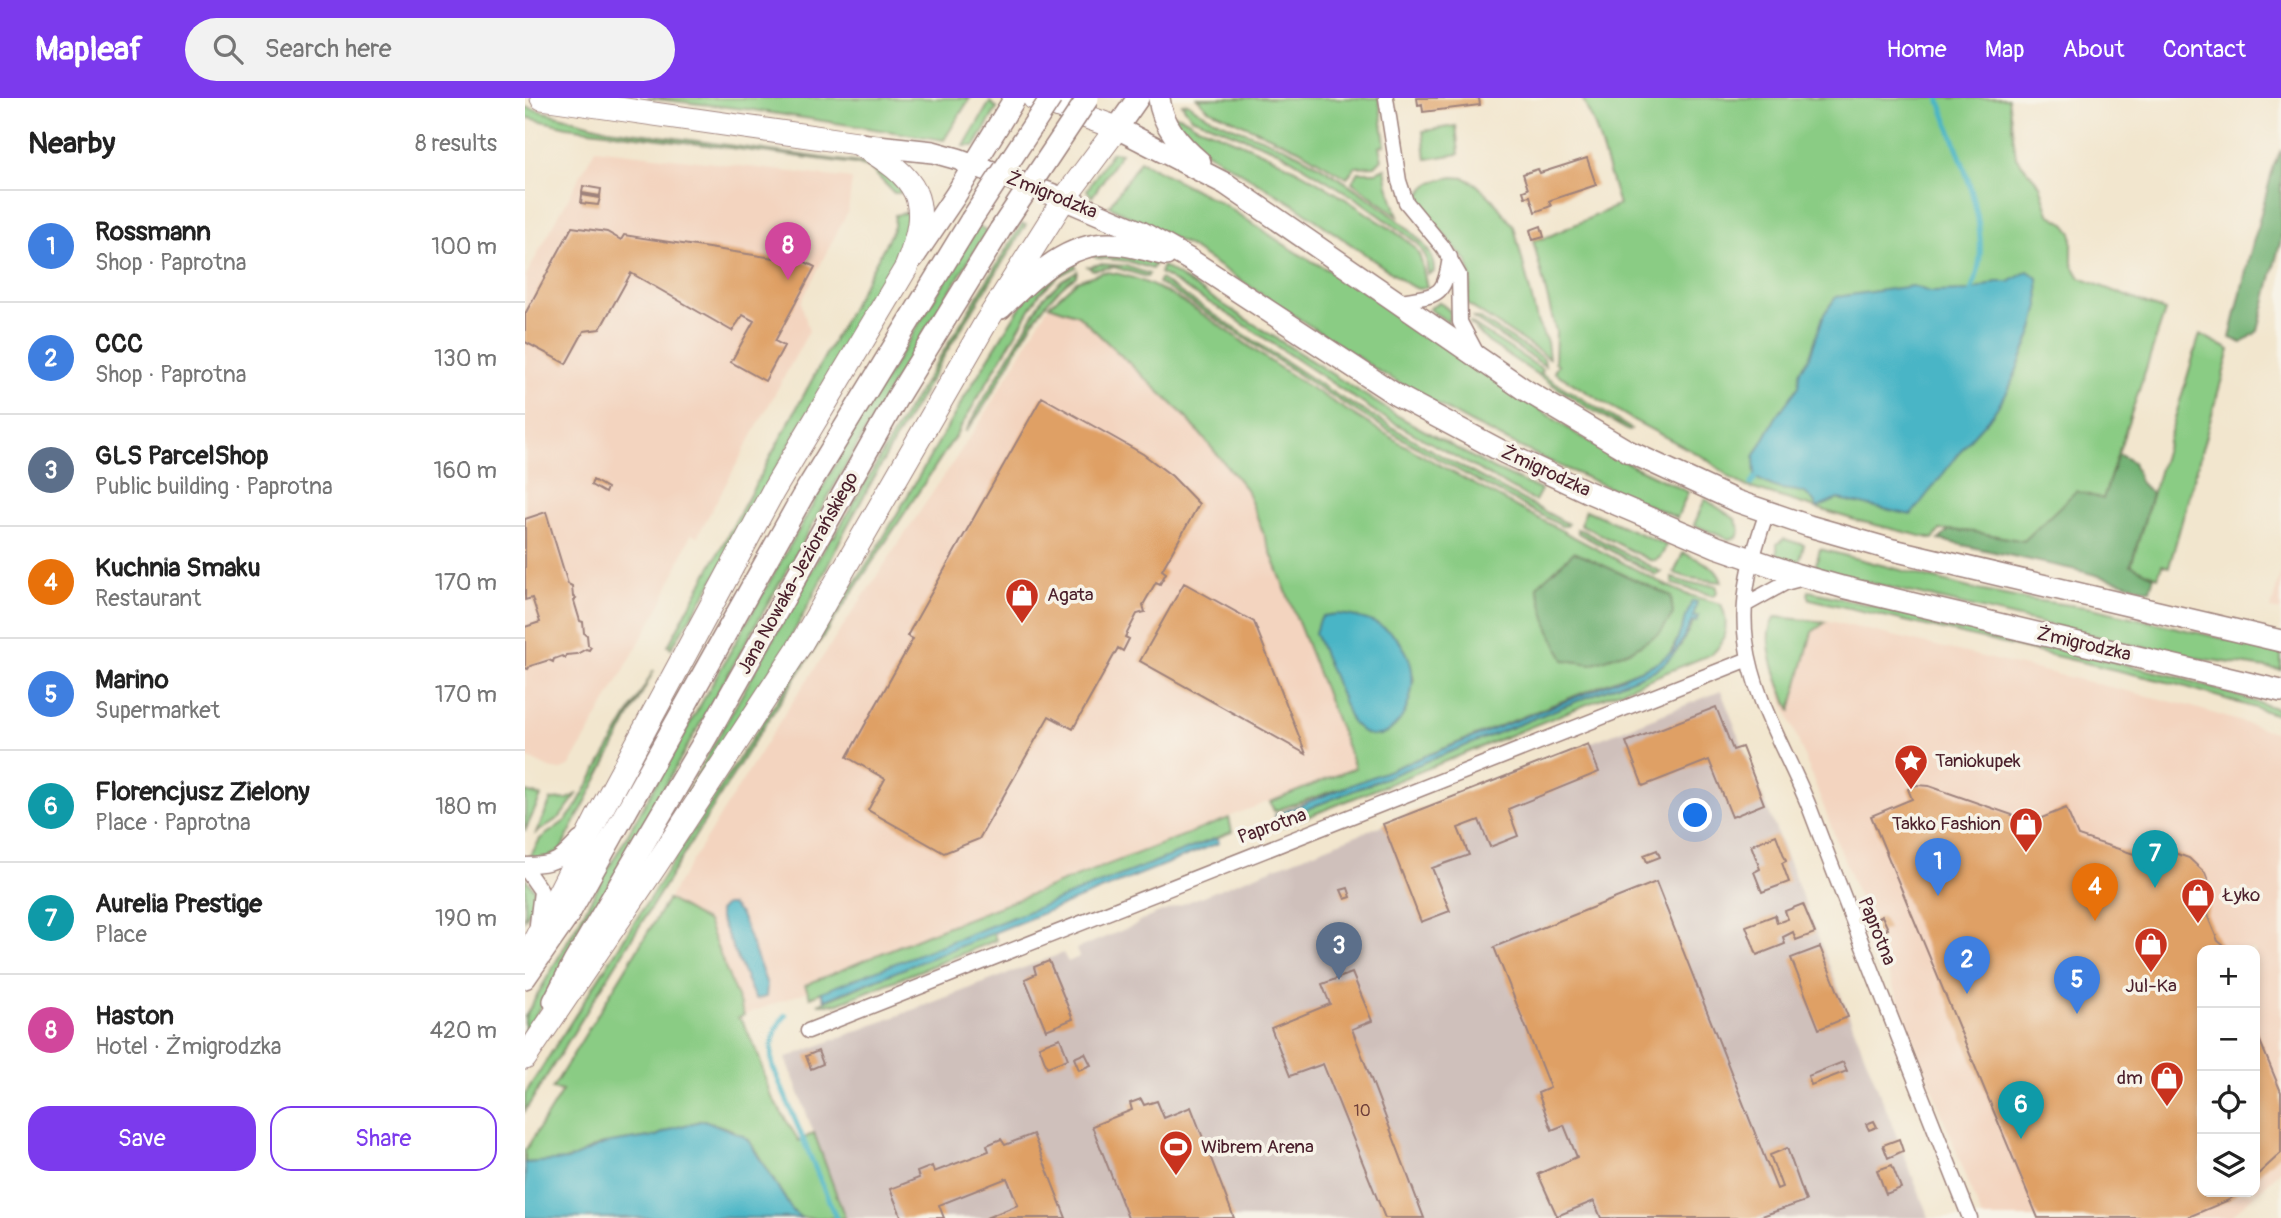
<!DOCTYPE html>
<meta charset="utf-8">
<style>
:root{--surface:#fff;--page:#f2f2f2;--text:#222;--muted:#767676;--line:#e0e0e0;--accent:#7c3aed}
body{margin:0;font-family:Pangolin,sans-serif;background:var(--page);color:var(--text)}
.controls{position:absolute;right:21px;bottom:21px;display:grid;overflow:hidden;border-radius:14px;box-shadow:0 4px 10px #0003}
.controls button{width:63px;height:63px;display:grid;place-items:center;padding:0;border:0;border-bottom:2px solid var(--line);background:var(--surface);color:var(--text);font:35px sans-serif}
.you{position:absolute;left:1171px;top:718px;width:24px;height:24px;margin:-18px;border:5px solid #fff;border-radius:50%;background:#1a73e8;box-shadow:0 0 0 10px #1a73e833}
.badge{display:grid;place-items:center;width:46px;height:46px;border-radius:50%;background:var(--accent);color:#fff;font-size:23px;font-weight:700}
.pin{position:absolute;translate:-50% -58px;filter:drop-shadow(0 2px 4px #0008)}
.pin::after{content:'';position:absolute;top:37px;width:24px;height:21px;background:inherit;clip-path:polygon(0 0,100% 0,50% 100%)}
.list{margin:0;padding:0;list-style:none}
h2{display:flex;justify-content:space-between;align-items:center;height:91px;margin:0;padding:0 28px;font-size:30px}
h2 small{font-size:23px;font-weight:400;color:var(--muted)}
.list li{display:grid;grid-template-columns:46px 1fr auto;gap:21px;align-items:center;box-sizing:border-box;height:112px;padding:0 28px;border-top:2px solid var(--line)}
.list b{display:block;font-size:26px;white-space:nowrap}
.list p{margin:0;font-size:23px;white-space:nowrap;color:var(--muted)}
.list em{font-size:23px;font-style:normal;color:var(--muted)}
.actions{display:flex;gap:14px;padding:21px 28px}
.actions a{flex:1;padding:16px 0;border:2px solid var(--accent);border-radius:21px;text-align:center;font-size:24px;color:var(--accent)}
.actions .main{background:var(--accent);color:#fff}
.icon{flex:none;width:38px;height:38px;fill:none;stroke:currentColor;stroke-width:2;stroke-linecap:round;stroke-linejoin:round}
.map{position:relative;flex:none;width:1756px;height:1120px;overflow:hidden}
header{display:flex;align-items:center;gap:42px;box-sizing:border-box;height:98px;padding:0 35px;background:var(--accent);color:#fff}
header strong{font-size:33px}
nav{display:flex;gap:38px;margin-inline-start:auto;font-size:24px}
.search{width:490px;height:63px;background:var(--page);display:flex;align-items:center;gap:18px;box-sizing:border-box;padding:0 24px;border-radius:38px;color:var(--muted);font-size:26px}
main{display:flex}
aside{flex:1;background:var(--surface)}
.map>svg:first-child{display:block}
</style>
<header>
<strong>Mapleaf</strong>
<div class="search"><svg class="icon" aria-label="search" viewBox="0 0 24 24"><circle cx="10" cy="10" r="6"/><path d="M15 15l6 6"/></svg>Search here</div>
<nav><a>Home</a><a>Map</a><a>About</a><a>Contact</a></nav>
</header>
<main>
<aside>
<h2>Nearby<small>8 results</small></h2>
<ul class="list">
<li><span class="badge" style="background:#3f7fe0">1</span><div><b>Rossmann</b><p>Shop · Paprotna</p></div><em>100 m</em></li>
<li><span class="badge" style="background:#3f7fe0">2</span><div><b>CCC</b><p>Shop · Paprotna</p></div><em>130 m</em></li>
<li><span class="badge" style="background:#5c6f8a">3</span><div><b>GLS ParcelShop</b><p>Public building · Paprotna</p></div><em>160 m</em></li>
<li><span class="badge" style="background:#e8710a">4</span><div><b>Kuchnia Smaku</b><p>Restaurant</p></div><em>170 m</em></li>
<li><span class="badge" style="background:#3f7fe0">5</span><div><b>Marino</b><p>Supermarket</p></div><em>170 m</em></li>
<li><span class="badge" style="background:#0f9aa8">6</span><div><b>Florencjusz Zielony</b><p>Place · Paprotna</p></div><em>180 m</em></li>
<li><span class="badge" style="background:#0f9aa8">7</span><div><b>Aurelia Prestige</b><p>Place</p></div><em>190 m</em></li>
<li><span class="badge" style="background:#d1479c">8</span><div><b>Haston</b><p>Hotel · Żmigrodzka</p></div><em>420 m</em></li>
</ul>
<div class="actions"><a class="main">Save</a><a>Share</a></div>
</aside>
<div class="map">
<svg width="1756" height="1120" viewBox="0 0 1756 1120">
<rect width="100%" height="100%" fill="#f7f3e8"/>
<filter id="ink" filterUnits="userSpaceOnUse"><feTurbulence type="fractalNoise" baseFrequency=".0143" numOctaves="2"/><feDisplacementMap in="SourceGraphic" scale="14" xChannelSelector="R" yChannelSelector="G"/><feConvolveMatrix kernelMatrix="1 2 1 2 8 2 1 2 1" color-interpolation-filters="sRGB"/></filter>
<filter id="wash" filterUnits="userSpaceOnUse"><feTurbulence type="fractalNoise" baseFrequency=".00686" numOctaves="4" result="noise"/><feDisplacementMap in="SourceGraphic" scale="28" xChannelSelector="R" yChannelSelector="G"/><feGaussianBlur stdDeviation="1.57" result="paint"/><feColorMatrix in="noise" values="0 0 0 0 0 0 0 0 0 0 0 0 0 0 0 0 0 1.4 0 .05"/><feComposite in="paint" operator="in"/></filter>
<g filter="url(#wash)">
<rect width="100%" height="100%" fill="#f2e6ce"/>
<path fill="#f3d4bf" fill-rule="evenodd" d="M70 51 327 81 323 113 276 204 284 233 172 439 166 436 137 504 45 668 36 672 24 670 0 658V179Z
M524 207 553 216 661 319 721 391 830 670 400 837 280 886 283 893 219 917 182 824 143 801 260 615 459 318Z
M1756 473V513L1746 511Z
M1256 519 1300 522 1560 583 1664 608 1756 636V1072L1704 1120H1457L1253 590 1246 556 1244 533 1248 522ZM1677 852H1730V1094H1677Z"/>
<path fill="#cfc0bb" d="M1196 593 1404 1120H320L261 960 538 855 543 864 554 859 551 851 613 826 612 824Z"/>
<path fill="#8acc84" stroke="#6a7658" stroke-width="2" fill-rule="evenodd" d="M122 0H445L419 42 228 12Z
M672 0H854L860 47 854 49 857 61 850 68 830 69 822 80 773 51 683 11Z
M1057 0H1483L1491 59 1515 87 1524 116 1539 125 1547 135V166L1555 180 1640 213 1578 401 1551 394 1499 443C1471 438 1444 432 1415 432L1408 441 1330 422 1222 389 1207 381 1180 360 1108 322 1029 274 1033 266 1030 264 1031 234 1008 142 1020 140 1094 107 1070 28Z
M465 4 472 10 450 48H439Z
M663 5C688 26 734 37 765 52 800 69 885 123 904 154 908 160 909 168 909 174L903 176 901 159 892 145 835 103 753 53 666 19 657 6Z
M0 9 83 31 335 65C354 70 366 79 377 95H369L346 71 331 66 42 29 0 19Z
M649 17C659 17 665 25 673 28 738 52 783 75 840 114 856 125 875 135 889 149 898 159 898 176 902 189L893 191 884 187 768 106 665 44 658 38Z
M931 28 934 56 901 61 898 33Z
M589 54 596 55 567 99 562 92 586 55Z
M615 63 698 106 772 155 834 189 1050 335 1108 368 1163 394 1152 420 1024 363 946 325 855 274 662 147 584 108Z
M860 70 863 87 873 118 827 84 833 74H851Z
M928 79 940 80 951 86 967 101 989 129 1013 226 1022 244 1024 260 942 206 946 183 943 165 895 108 893 101C900 84 911 82 928 79Z
M384 114 385 126 377 154 324 241 180 497 146 550 143 548 360 147 369 129 370 117Z
M497 126 501 127 422 253 367 347 320 432 287 500 259 552 142 730 306 438 309 439 383 311Z
M453 128 462 133 359 300 0 936V919L331 330Z
M595 154 630 165 627 171 603 163 572 160 567 157Z
M548 160 551 169 533 178 514 196 431 337 224 651 0 1013V996L220 651 353 449 442 295 502 198Z
M575 166 601 168 624 176 622 179 589 169 568 172 563 169Z
M638 168 871 317 965 369 1016 392 1010 403 855 317 700 214 635 175Z
M552 173 551 178C503 207 479 290 440 334L518 200 537 182Z
M578 174C630 175 706 236 749 266 790 293 832 319 874 344 961 395 1052 440 1140 487L1161 496 1196 506C1204 524 1202 543 1187 556L757 729 752 723 1132 571 1154 550 1170 520 1156 534 1144 558 1132 565 835 684 749 713 745 704 830 670 721 391 661 319 553 217 524 207 552 183ZM852 526C874 542 885 556 889 584Z
M635 181 813 298 929 365 1043 426 1042 428H1037C961 388 886 348 813 302 752 264 695 221 633 185Z
M914 204 925 213 923 224 904 211Z
M948 220H954L1019 261 1020 268Z
M944 224 1017 271 1015 275 1106 331 1104 333 1060 308 963 244Z
M1675 236 1705 252 1644 469 1637 467 1633 479 1606 468Z
M1180 401 1210 421 1215 432 1212 440 1203 441 1169 427Z
M1061 412 1141 447C1138 456 1135 464 1124 462L1055 426Z
M1052 431 1058 433 1136 474 1131 477 1053 435Z
M1259 441 1279 447 1274 466 1252 457V446Z
M1295 451 1448 491 1499 501 1567 510 1756 554V572L1651 557 1312 477 1290 470Z
M1158 455C1174 462 1191 466 1197 484L1164 480 1149 475Z
M1147 480 1167 486 1189 487 1192 489V494L1189 498 1148 486Z
M1284 493 1649 578 1756 612V618L1655 587 1285 501 1283 496Z
M1251 519 1301 524 1287 534 1266 612C1255 592 1232 537 1251 519Z
M129 572 35 753 16 762 5 759 15 741 40 723 49 712Z
M0 694 16 698 0 733Z
M53 695 35 719 11 735 26 702 43 701Z
M704 720 707 734 285 899 280 887 400 837Z
M0 780 10 792 9 805 0 821Z
M143 801 182 824 219 917 213 920 217 923 233 956 245 996 274 1043 289 1035 320 1120H276L267 1112 224 1042 205 1031 177 1022 131 1038 74 1047 48 1060 35 1063 0 1065V1053L37 993 27 991Z
M468 833 471 842 459 847 311 906H293Z"/>
<path fill="#6fb072" stroke="#5c684e" stroke-width="2" d="M1756 52V141L1733 233 1717 245 1705 240 1725 156 1749 67Z
M1593 356 1608 364 1615 384 1627 396 1606 467 1629 478 1625 492 1556 473 1414 442 1424 432 1450 434 1499 443 1551 393 1578 401Z
M1049 454 1146 498 1148 516 1136 534 1107 552 1066 566 1039 562 1024 531 1012 488Z"/>
<path fill="#49b5c6" stroke="#4a6a78" stroke-width="2" d="M1503 173 1513 180 1514 208 1508 232 1484 291 1468 316 1447 339 1386 417 1313 401 1292 410C1282 388 1269 395 1252 390 1244 387 1237 383 1230 380L1229 359 1251 319 1274 288 1275 274 1285 258 1299 216 1311 199 1387 188 1405 194 1446 193 1471 184H1484Z
M1167 503 1172 504 1168 519 1173 518 1171 524 1167 523C1158 543 1151 558 1132 571L752 723 750 717 1064 594 1132 565 1148 553Z
M812 516C943 527 873 682 828 625 823 618 820 608 817 600 808 579 799 557 790 535L793 525 798 518Z
M689 741H693L694 745 300 902 296 894Z
M200 807H206L216 817 242 887 241 899 231 901 229 899 194 818V813Z
M179 1022 217 1037 223 1042 267 1112 276 1120H0V1065L42 1062 79 1046 131 1038 149 1030Z"/>
<g fill="none" stroke-linecap="round" stroke-linejoin="round">
<path stroke="#49b5c6" stroke-width="5" d="M1414 0C1432 55 1474 137 1446 193
M1226 386 1230 380
M261 917C247 933 244 948 248 969L311 1120"/>
</g>
<g id="blocks">
<path fill="#dfa065" d="M892 0H954L955 7 898 14 897 6 893 7Z
M1062 60 1071 87 1026 102 1024 103 1026 108 1010 114 1005 98 1000 99 998 93 1003 91 998 76 1013 71 1015 75Z
M58 88 76 91 75 98 57 95Z
M57 97 75 100 73 107 56 105Z
M1016 128 1019 139 1008 142 1005 132Z
M47 129 82 134 96 142 99 137 262 162 265 156 290 169 250 243 259 248 240 283 206 264 229 223 218 217 207 233 106 175 75 231 59 233 41 266 0 244V216Z
M517 299 618 356 647 378 674 406 637 472 641 475 635 486 631 484 618 507 620 514 612 516 600 539 604 541 598 553 593 550 548 631 524 618 454 741 419 755 343 712 360 681 322 659 388 541 382 538Z
M68 382 82 390 80 395 66 387Z
M21 414 43 486 47 488 48 499 51 500 49 503 55 523 58 524 59 535 62 537 63 547 66 549 64 552 61 551 52 556 41 557 40 560 37 558 29 561 28 564 24 562 5 568 3 571 0 570V529L15 524 7 500 0 502V421Z
M659 485 729 524 781 656 615 563Z
M1191 609 1208 652 1217 649 1239 706 1207 719 1184 662 1118 688 1101 644Z
M1063 646 1074 674 983 711 993 738 965 749 954 722 933 730 944 757 907 770 925 813 896 824 858 726Z
M1392 687 1404 688 1507 724 1541 710 1553 738 1609 756 1626 752 1627 747 1664 760 1680 775 1687 793 1682 817 1693 843 1704 852H1677V1094H1713L1704 1102 1661 1120H1513L1346 718 1387 701 1383 691Z
M1251 737 1261 763 1257 765 1264 784 1237 794 1229 774 1235 771 1226 747Z
M1132 752 1135 759 1122 764 1119 757Z
M1131 784 1252 1091 1257 1089 1245 1057 1262 1050 1281 1103 1231 1120H1076L1069 1103 1032 1118 1013 1076 1052 1059 1039 1027 1027 1032 1013 995 1025 990 969 849Z
M823 790 826 799 820 801 816 792Z
M1278 806 1290 835 1271 842 1268 834 1258 839 1260 846 1232 857 1221 828 1250 817 1252 825 1263 821 1260 813Z
M1357 818 1363 831 1347 838 1341 825Z
M1295 849 1323 919 1294 931 1266 860Z
M524 863 548 921 521 932 500 881 511 876 509 869Z
M827 875 847 923 827 931 899 1120H860L798 966 765 978 746 930 805 906 797 886Z
M1730 931 1756 994V1055L1730 1079Z
M535 940 543 961 522 969 514 948Z
M293 953 298 966 286 971 281 958Z
M560 955 566 967 554 972 549 960Z
M1318 964 1322 973 1286 987 1283 978Z
M616 1001 619 1007 632 1003 639 1020 666 1009 709 1120H603L567 1028 607 1012 605 1005Z
M1349 1023 1352 1029 1344 1032 1341 1026Z
M508 1036 541 1120H461L493 1107 482 1080 414 1107 419 1120H377L365 1091 394 1080 392 1074 407 1068 409 1074 464 1053 462 1047 476 1041 480 1047Z
M1374 1041 1378 1053 1363 1060 1358 1047Z
M1367 1067 1376 1090 1361 1096 1352 1072Z"/>
</g>
</g>
<g filter="url(#ink)">
<use href="#blocks" fill-opacity="0" stroke="#9e827c" stroke-width="2"/>
<g fill="none" stroke-linecap="round" stroke-linejoin="round">
<g stroke="#9e827c" stroke-width="17">
<path id="street" d="M861 0 874 83 881 104 918 149 934 177 935 224 951 254
M874 203C912 197 919 201 925 159
M1242 414C1227 457 1215 498 1221 543 1229 604 1263 655 1285 711 1337 848 1391 984 1445 1120
M1220 507 1260 485 1279 480
M0 767C30 767 34 763 54 741
M0 770 16 793 12 826
M283 933 1224 561"/>
</g>
<g stroke="#9e827c" stroke-width="24">
<path id="secondary" d="M613 0 592 30 701 86 1000 292 1103 353 1211 403 1284 428 1368 452 1756 543
M634 0C637 27 655 47 675 64
M334 46 408 54 433 61 539 101 616 134 667 163 873 298 980 355 1063 394 1192 449 1270 476 1317 489 1756 593
M388 160 430 98 490 0
M476 210C506 181 541 144 587 146 605 146 624 153 641 157
M0 880 41 821 277 399 446 122
M29 903 49 864 182 638 373 298 475 132"/>
</g>
<g stroke="#9e827c" stroke-width="25">
<path id="primary" d="M0 862 73 718 248 393 381 170C409 101 394 80 332 45L17 0
M0 960 131 767 274 549 460 226 539 101 592 30 509 0"/>
</g>
<use href="#street" stroke="#fff" stroke-width="14"/>
<use href="#secondary" stroke="#fff" stroke-width="21"/>
<use href="#primary" stroke="#fff" stroke-width="23"/>
<g stroke="#9e827c" stroke-width="24" stroke-linecap="butt">
<path id="secondary-bridge" d="M446 122 526 0
M475 132 563 0"/>
</g>
<use href="#secondary-bridge" stroke="#fff" stroke-width="21"/>
</g>
</g>
<defs>
<g id="shop-pin" transform="scale(1.75)"><path d="M0 17L-7.5 6A9.5 9.5 0 1 1 7.5 6Z" fill="#c8321e" stroke="#f7f3e8"/><path d="M-5-2.5h2.3a2.7 3.5 0 0 1 5.4 0H5L5.5 6h-11ZM-1.5-2.5h3a1.5 2.3 0 0 0-3 0Z" fill="#fff"/></g>
<g id="sight-pin" transform="scale(1.75)"><path d="M0 17L-7.5 6A9.5 9.5 0 1 1 7.5 6Z" fill="#c8321e" stroke="#f7f3e8"/><path d="M0-6L1.8-2.2L6-1.7L2.9 1.2L3.7 5.4L0 3.3L-3.7 5.4L-2.9 1.2L-6-1.7L-1.8-2.2Z" fill="#fff"/></g>
<g id="stadium-pin" transform="scale(1.75)"><path d="M0 17L-7.5 6A9.5 9.5 0 1 1 7.5 6Z" fill="#c8321e" stroke="#f7f3e8"/><path d="M0-5a6.5 5 0 1 0 0 10a6.5 5 0 1 0 0-10ZM-3.5-1.8h7v3.6h-7Z" fill="#fff"/></g>
</defs>
<g fill-rule="evenodd">
<use href="#shop-pin" x="497" y="497"/>
<use href="#sight-pin" x="1386" y="663"/>
<use href="#shop-pin" x="1501" y="726"/>
<use href="#shop-pin" x="1673" y="797"/>
<use href="#shop-pin" x="1626" y="846"/>
<use href="#shop-pin" x="1642" y="980"/>
<use href="#stadium-pin" x="651" y="1049"/>
</g>
<g text-anchor="middle" dominant-baseline="central" stroke-width="7" stroke-linejoin="round" paint-order="stroke">
<g font-size="16" fill="#6f3f3a">
<text x="837" y="1013">10</text>
</g>
<g font-size="19" fill="#4a1f2b" stroke="#f7f3e8">
<text transform="translate(527 97) rotate(22)">Żmigrodzka</text>
<text transform="translate(1021 373) rotate(25)">Żmigrodzka</text>
<text transform="translate(273 475) rotate(-61)">Jana Nowaka-Jeziorańskiego</text>
<text transform="translate(1559 546) rotate(13)">Żmigrodzka</text>
<text transform="translate(747 728) rotate(-20)">Paprotna</text>
<text transform="translate(1352 833) rotate(68)">Paprotna</text>
</g>
<g font-size="19" fill="#4a1f2b" stroke="#f7f3e8" text-anchor="start">
<text x="522" y="497">Agata</text>
<text x="1410" y="663">Taniokupek</text>
<text x="1476" y="726" text-anchor="end">Takko Fashion</text>
<text x="1698" y="797">Łyko</text>
<text x="1626" y="888" text-anchor="middle">Jul-Ka</text>
<text x="1618" y="980" text-anchor="end">dm</text>
<text x="676" y="1049">Wibrem Arena</text>
</g>
</g>
</svg>
<div class="controls">
<button>+</button>
<button>−</button>
<button><svg class="icon" aria-label="locate" viewBox="0 0 24 24"><circle cx="12" cy="12" r="6"/><path d="M12 2v4M12 18v4M2 12h4M18 12h4"/></svg></button>
<button><svg class="icon" aria-label="layers" viewBox="0 0 24 24"><path d="M12 4l9 5-9 5-9-5zM3 14l9 5 9-5"/></svg></button>
</div>
<div class="you"></div>
<div class="pin badge" style="left:1413px;top:798px;background:#3f7fe0">1</div>
<div class="pin badge" style="left:1442px;top:896px;background:#3f7fe0">2</div>
<div class="pin badge" style="left:814px;top:882px;background:#5c6f8a">3</div>
<div class="pin badge" style="left:1570px;top:823px;background:#e8710a">4</div>
<div class="pin badge" style="left:1552px;top:916px;background:#3f7fe0">5</div>
<div class="pin badge" style="left:1496px;top:1041px;background:#0f9aa8">6</div>
<div class="pin badge" style="left:1630px;top:790px;background:#0f9aa8">7</div>
<div class="pin badge" style="left:263px;top:182px;background:#d1479c">8</div>
</div>
</main>
